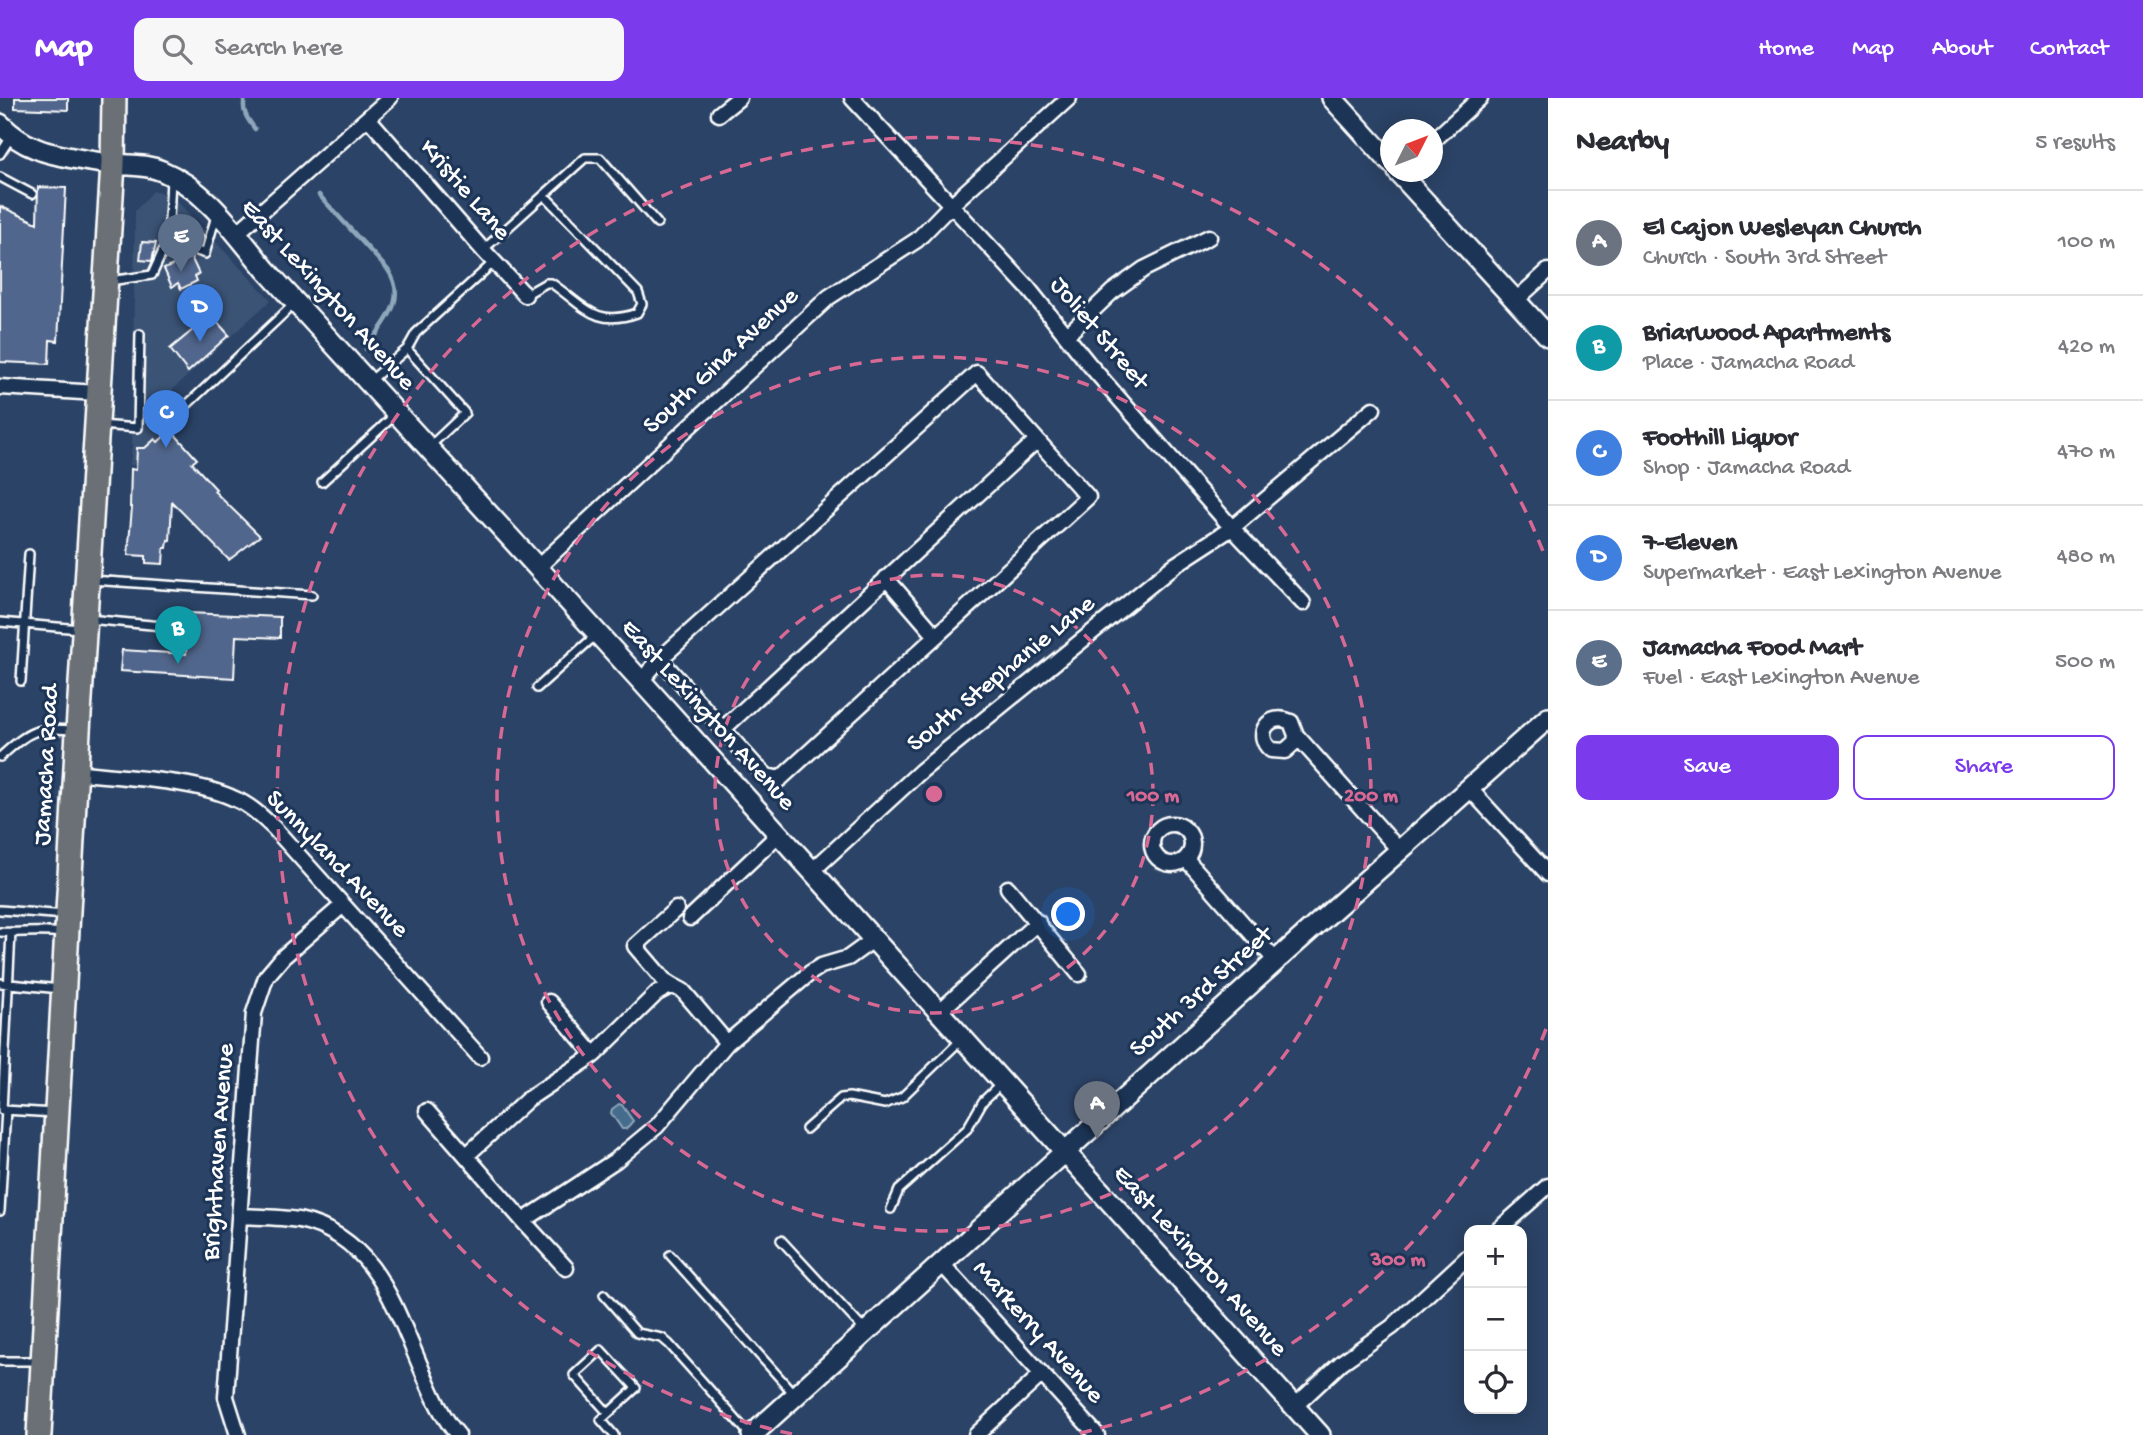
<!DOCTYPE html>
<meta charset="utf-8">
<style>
:root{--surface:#fff;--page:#f7f7f7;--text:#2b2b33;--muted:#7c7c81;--line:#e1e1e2;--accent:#7c3aed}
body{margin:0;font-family:"Gochi Hand",sans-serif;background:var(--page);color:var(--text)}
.controls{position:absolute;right:21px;bottom:21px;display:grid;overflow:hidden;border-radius:14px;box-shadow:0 4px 18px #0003}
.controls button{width:63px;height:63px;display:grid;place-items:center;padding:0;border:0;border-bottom:2px solid var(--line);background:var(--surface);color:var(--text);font:35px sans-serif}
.compass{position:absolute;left:1380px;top:21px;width:63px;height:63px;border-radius:50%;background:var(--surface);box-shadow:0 4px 18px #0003;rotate:48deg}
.you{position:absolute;left:1069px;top:817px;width:24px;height:24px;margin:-18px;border:5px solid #fff;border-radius:50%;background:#1a73e8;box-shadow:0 0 0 10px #1a73e833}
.badge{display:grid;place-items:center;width:46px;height:46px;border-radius:50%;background:var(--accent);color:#fff;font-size:23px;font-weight:700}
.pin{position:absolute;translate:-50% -58px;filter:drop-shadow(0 2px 4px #0008)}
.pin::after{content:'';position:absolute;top:37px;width:24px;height:21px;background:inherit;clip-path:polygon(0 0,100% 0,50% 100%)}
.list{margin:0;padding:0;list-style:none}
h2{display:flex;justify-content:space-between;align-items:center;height:91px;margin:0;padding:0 28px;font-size:30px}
h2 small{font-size:23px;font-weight:400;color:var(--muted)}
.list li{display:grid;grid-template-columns:46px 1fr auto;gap:21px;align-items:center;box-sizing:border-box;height:105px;padding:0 28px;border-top:2px solid var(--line)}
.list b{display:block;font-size:26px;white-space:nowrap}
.list p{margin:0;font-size:23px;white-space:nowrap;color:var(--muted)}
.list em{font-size:23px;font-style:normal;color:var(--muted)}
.actions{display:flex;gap:14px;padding:21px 28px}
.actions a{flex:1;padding:16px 0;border:2px solid var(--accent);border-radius:14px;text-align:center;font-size:24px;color:var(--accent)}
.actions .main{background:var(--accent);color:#fff}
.icon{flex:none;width:38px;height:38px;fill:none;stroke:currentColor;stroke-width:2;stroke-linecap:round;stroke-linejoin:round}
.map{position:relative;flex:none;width:1548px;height:1337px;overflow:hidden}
header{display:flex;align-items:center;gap:42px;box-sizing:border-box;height:98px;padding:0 35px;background:var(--accent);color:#fff}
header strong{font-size:33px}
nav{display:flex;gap:38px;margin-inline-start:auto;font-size:24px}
.search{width:490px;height:63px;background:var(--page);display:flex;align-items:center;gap:18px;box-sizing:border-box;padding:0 24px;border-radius:14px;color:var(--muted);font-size:26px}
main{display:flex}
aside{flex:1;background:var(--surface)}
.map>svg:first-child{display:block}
</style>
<header>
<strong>Map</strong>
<div class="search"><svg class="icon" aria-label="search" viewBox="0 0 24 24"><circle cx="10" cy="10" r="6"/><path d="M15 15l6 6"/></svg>Search here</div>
<nav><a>Home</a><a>Map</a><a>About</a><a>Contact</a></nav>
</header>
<main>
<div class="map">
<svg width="1548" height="1337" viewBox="0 0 1548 1337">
<rect width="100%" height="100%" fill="#2b4366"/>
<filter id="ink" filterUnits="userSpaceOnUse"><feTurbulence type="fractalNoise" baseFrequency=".0143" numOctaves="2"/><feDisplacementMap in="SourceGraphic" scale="14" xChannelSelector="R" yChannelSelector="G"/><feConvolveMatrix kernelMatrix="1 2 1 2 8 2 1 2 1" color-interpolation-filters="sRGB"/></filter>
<g filter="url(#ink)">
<path fill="#3a5274" d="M153 93 171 97 271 202 161 302 165 308 155 320 197 363 190 369 130 367 132 347 135 113Z"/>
<path fill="#446c8c" stroke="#8fa7ba" stroke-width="2" d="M619 1006 622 1007 633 1023 626 1031H622L611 1015 612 1011Z"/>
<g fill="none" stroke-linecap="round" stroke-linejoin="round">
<path stroke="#8fa7ba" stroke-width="4.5" d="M245 0C241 13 248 22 255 31
M319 97 388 172C409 203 383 225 366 251"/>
</g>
<path fill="#51668c" stroke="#fff" stroke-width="2" d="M15 0H68V12L15 10Z
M38 89 66 90 58 243 50 242 49 266 0 264V108L37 125Z
M192 125 204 138 196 146 190 144 182 135Z
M142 144 156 145 152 163 140 162Z
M191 159 199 176 195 178 197 183 181 191 178 185 172 189 164 171Z
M211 217 229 237 188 274 170 251Z
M171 332 197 361 192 365 216 391 214 393 260 438 229 462 172 404 170 443 168 442 167 450H164L163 466 146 465V458L128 457 132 409H130L131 371 136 372 137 350H145L155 341 158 344Z
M187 515 280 519V540L236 538 234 580 120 573 122 552 186 556 187 535 189 530Z"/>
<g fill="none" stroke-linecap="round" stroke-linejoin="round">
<g stroke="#fff" stroke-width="12">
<path id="lane" d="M0 56 11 39
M0 79 32 96
M168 142 205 156 216 118
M483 152 544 97
M109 183 152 177 168 142 171 81
M525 197 546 185H551C584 207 594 230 637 215L642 206 638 194 544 97 585 60H600L657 125
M407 251 416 235 494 164
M369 284 407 251 465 315 430 348
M172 321 295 205
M100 327 138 330 140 236
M322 384 396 316
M91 482 312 497
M88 521 183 530
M0 524 80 531
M21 583 29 456
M537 590 596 537
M0 659C30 633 33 629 74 632
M0 812 66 817
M0 834C21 835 40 832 62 835
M0 885 60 891
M2 1012 11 834
M4 1012 55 1015
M806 1031 841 1000 849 999 885 1006 902 999 962 941
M891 1111 899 1092 967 1031 983 1003 1002 985
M0 1113 6 1012
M781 1142 866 1234
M670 1157 795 1297
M604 1197 637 1235 662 1240 669 1246 750 1337
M0 1263H41
M608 1315 574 1277 601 1252 636 1290 601 1322 614 1337"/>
</g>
<g stroke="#fff" stroke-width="19">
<path id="street" d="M852 0 1028 190 1088 265 1232 430 1303 505
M719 16 739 0
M368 20 483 152 525 197
M1433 43 1480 0
M236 136 390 0
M1515 203 1548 173
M1067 237 1112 194 1144 171 1209 139
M0 289 98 295
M537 470 829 199 917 142 950 108 1069 0
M886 480 936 538
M641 583 660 561 977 275 1088 399 780 681 767 678 755 667 660 561
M723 631 1037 342
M1296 637 1295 644 1285 653 1271 652C1253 637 1269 613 1291 624L1296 637 1400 753
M75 674C123 680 193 681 235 701 250 707 262 719 274 730L480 959
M1470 691 1548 776
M1152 746a20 20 0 1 1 40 0a20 20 0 1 1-40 0Z
M1186 761 1276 863 1279 860
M812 773 921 673 1175 467 1232 430 1373 311
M1008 790 1079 876
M690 820 779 736
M672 887 664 882 635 848 676 811
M939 914 1038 824
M594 957 657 895 672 887 683 893 727 945
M427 1013 523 1123 616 1062 657 1028 727 945 810 875 821 868 848 860 873 842
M467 1057 528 1001 594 957 549 904
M241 1118C260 1119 281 1119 299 1122 375 1138 395 1210 422 1272 432 1295 441 1318 458 1337
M523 1123 566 1170
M1498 1132 1548 1088
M942 1166 1097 1337
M1295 1308 1342 1264 1392 1229 1469 1158
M238 1337 226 1299 254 915 266 879 283 859 343 807
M976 1337 1042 1276"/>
</g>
<g stroke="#fff" stroke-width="24">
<path id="secondary" d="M1332 0 1391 65
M0 26C10 36 22 45 35 50 50 57 97 65 114 66 131 68 146 66 162 73 206 91 236 136 266 172L641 583 1320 1337
M1398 74 1548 238
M1279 860 1548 620
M752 1337 1276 863"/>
</g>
<g stroke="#fff" stroke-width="28">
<path id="primary" d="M39 1337 78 633 113 66 114 0"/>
</g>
<use href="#lane" stroke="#1d3557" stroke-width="7"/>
<use href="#street" stroke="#1d3557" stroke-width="14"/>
<use href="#secondary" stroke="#1d3557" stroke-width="19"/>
<use href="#primary" stroke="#6b7074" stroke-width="23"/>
</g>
</g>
<g fill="none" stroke="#d76994" stroke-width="3.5" stroke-dasharray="12 9">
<circle cx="934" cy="696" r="219"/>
<circle cx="934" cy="696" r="437"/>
<path d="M1546 931A656 656 0 0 1 1076 1336M792 1336A656 656 0 1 1 1546 461"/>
</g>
<g text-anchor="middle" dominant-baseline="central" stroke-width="6" stroke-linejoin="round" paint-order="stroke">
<g font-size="26" fill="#fff" stroke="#1d3557">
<text transform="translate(464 93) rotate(49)">Kristie Lane</text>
<text transform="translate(327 198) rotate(48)">East Lexington Avenue</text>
<text transform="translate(1098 236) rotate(50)">Joliet Street</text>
<text transform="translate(722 264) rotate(-43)">South Gina Avenue</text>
<text transform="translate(1002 577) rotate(-39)">South Stephanie Lane</text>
<text transform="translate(707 618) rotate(48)">East Lexington Avenue</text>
<text transform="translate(48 667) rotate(-87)">Jamacha Road</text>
<text transform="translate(336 767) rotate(46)">Sunnyland Avenue</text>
<text transform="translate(1202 895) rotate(-42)">South 3rd Street</text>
<text transform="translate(220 1054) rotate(-86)">Brighthaven Avenue</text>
<text transform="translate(1199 1164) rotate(48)">East Lexington Avenue</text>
<text transform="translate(1037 1235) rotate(48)">Markerry Avenue</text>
</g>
</g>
<circle cx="934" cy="696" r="10" fill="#d76994" stroke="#1d3557" stroke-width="3.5"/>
<g font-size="21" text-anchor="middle" font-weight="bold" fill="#d76994" stroke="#1d3557" stroke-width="6" stroke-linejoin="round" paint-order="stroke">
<text x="1153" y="703">100 m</text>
<text x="1371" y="703">200 m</text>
<text x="1398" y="1167">300 m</text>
</g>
</svg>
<div class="controls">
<button>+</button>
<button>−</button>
<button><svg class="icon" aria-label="locate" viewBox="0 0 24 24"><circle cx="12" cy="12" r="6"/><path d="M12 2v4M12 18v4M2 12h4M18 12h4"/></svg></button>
</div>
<svg class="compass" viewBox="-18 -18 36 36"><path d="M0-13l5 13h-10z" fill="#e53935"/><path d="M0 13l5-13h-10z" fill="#7c7c81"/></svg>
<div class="you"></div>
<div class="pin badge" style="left:1097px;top:1041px;background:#6b7280">A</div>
<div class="pin badge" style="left:178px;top:566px;background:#0f9aa8">B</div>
<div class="pin badge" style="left:166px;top:350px;background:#3f7fe0">C</div>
<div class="pin badge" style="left:200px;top:244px;background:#3f7fe0">D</div>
<div class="pin badge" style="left:181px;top:174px;background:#5c6f8a">E</div>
</div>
<aside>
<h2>Nearby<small>5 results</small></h2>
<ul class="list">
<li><span class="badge" style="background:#6b7280">A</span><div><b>El Cajon Wesleyan Church</b><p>Church · South 3rd Street</p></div><em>100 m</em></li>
<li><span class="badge" style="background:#0f9aa8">B</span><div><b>Briarwood Apartments</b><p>Place · Jamacha Road</p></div><em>420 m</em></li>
<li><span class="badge" style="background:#3f7fe0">C</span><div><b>Foothill Liquor</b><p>Shop · Jamacha Road</p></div><em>470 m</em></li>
<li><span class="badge" style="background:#3f7fe0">D</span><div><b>7-Eleven</b><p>Supermarket · East Lexington Avenue</p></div><em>480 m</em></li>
<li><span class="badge" style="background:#5c6f8a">E</span><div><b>Jamacha Food Mart</b><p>Fuel · East Lexington Avenue</p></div><em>500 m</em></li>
</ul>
<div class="actions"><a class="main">Save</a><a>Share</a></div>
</aside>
</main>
